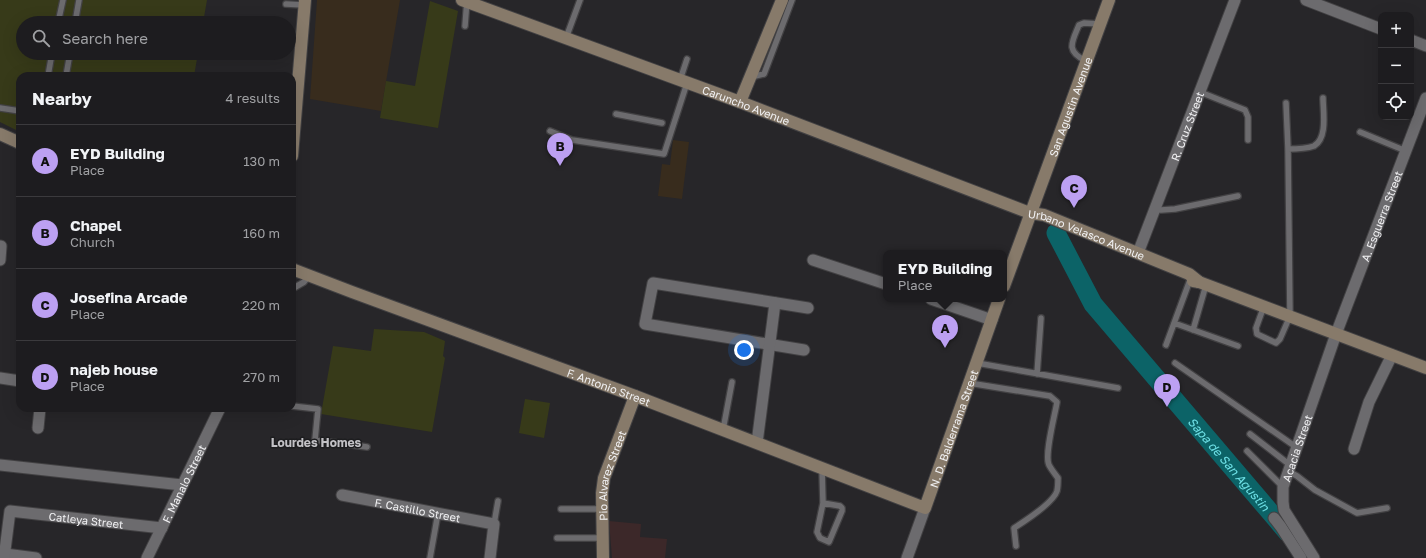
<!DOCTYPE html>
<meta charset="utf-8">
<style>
:root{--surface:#1d1c1f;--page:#2a292c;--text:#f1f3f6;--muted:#a0a1a4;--line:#3b3a3d;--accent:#bca0f2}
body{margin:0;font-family:"Golos Text",sans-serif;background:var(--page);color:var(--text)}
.controls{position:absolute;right:12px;top:12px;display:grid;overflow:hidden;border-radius:8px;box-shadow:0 4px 16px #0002}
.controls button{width:36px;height:36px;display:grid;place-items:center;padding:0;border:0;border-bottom:1px solid var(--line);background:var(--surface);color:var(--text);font:20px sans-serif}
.you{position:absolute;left:744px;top:350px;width:14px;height:14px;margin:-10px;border:3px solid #fff;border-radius:50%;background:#1a73e8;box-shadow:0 0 0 6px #1a73e833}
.badge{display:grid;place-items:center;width:26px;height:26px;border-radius:50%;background:var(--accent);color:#111;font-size:13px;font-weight:700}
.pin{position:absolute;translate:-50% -33px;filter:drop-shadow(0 1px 2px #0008)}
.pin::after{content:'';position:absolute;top:21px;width:14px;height:12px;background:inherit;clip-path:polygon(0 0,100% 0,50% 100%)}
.popup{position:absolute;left:883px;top:250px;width:124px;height:52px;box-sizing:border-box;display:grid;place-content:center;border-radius:8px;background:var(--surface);filter:drop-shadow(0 1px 3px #0005);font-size:13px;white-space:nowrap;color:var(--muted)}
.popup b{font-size:15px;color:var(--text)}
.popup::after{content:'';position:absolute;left:50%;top:100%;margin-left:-8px;border:8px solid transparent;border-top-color:var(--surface)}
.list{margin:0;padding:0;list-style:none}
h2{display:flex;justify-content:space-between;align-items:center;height:52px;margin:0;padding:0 16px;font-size:17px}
h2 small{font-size:13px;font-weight:400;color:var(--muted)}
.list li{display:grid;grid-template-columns:26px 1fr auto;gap:12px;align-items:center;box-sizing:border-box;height:72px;padding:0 16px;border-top:1px solid var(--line)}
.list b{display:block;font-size:15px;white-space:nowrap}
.list p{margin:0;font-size:13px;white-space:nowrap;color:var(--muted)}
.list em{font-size:13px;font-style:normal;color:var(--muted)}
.icon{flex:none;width:22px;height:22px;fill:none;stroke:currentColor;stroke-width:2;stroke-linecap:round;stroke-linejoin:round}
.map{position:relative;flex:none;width:1426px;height:558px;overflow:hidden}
.search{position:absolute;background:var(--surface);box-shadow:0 4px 16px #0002;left:16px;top:16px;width:280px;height:44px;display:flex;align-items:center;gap:10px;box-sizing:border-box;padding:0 14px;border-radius:22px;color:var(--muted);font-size:15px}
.panel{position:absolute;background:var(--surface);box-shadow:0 4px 16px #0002;left:16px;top:72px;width:280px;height:340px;border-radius:12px}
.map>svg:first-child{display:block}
</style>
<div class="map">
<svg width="1426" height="558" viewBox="0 0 1426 558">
<rect width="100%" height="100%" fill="#272629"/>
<path fill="#382c1d" d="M317 0H400L381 111 310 99Z
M673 140 689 142 682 199 658 196 662 164 670 165Z"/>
<path fill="#3c2829" d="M609 521 641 524 640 537 667 539 665 558H612Z"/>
<path fill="#373a19" d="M0 0H207L203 23H23V53H198L194 76H20V132L0 122Z
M430 1 458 11 438 128 380 118 386 81 415 86Z
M374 329 424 332 445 341 443 356 445 358 432 432 321 414 333 346 371 351Z
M525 399 550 403 544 438 519 433Z"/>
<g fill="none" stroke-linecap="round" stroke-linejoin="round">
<path stroke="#0c6367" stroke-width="19" id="s1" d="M1056 233 1093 304 1288 533"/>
<g stroke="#424143" stroke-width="8">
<path id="lane" d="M286 4 304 5
M58 23 63 0
M75 23 79 0
M465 26 467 0
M566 38 580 0
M1086 61C1065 51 1072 42 1079 25L1084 23 1100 24
M48 76 52 53
M66 76 70 53
M751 77 764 74 792 0
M680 80 687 59
M1200 92 1245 110 1248 117V140
M0 108 20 111
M616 114 662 123
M550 131 572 140 664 154 687 83
M1360 132 1406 151
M1288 149C1295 149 1308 148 1314 146 1328 138 1323 111 1323 98
M1155 209 1161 210 1175 209 1238 196
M292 289 304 282 309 276
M1264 306 1256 328 1257 334 1276 343 1280 339 1290 316 1288 149 1286 103
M1174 323 1238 346
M1193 330 1206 285
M1166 345 1190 280
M977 363 1118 388
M1175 363 1296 447
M1037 374 1041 318
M969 383 1050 396 1057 402C1055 415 1044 455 1049 465 1051 469 1055 474 1058 478 1058 482 1058 487 1057 491 1053 503 1025 521 1014 528L1016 546
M292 406 318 409 315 440 367 447
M723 430 732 382
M1250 434 1290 465
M1247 451 1283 487
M822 469 823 503 817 532 820 538 829 542 842 511V508L840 506 823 503
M1288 471 1297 476 1315 490 1357 513 1387 508
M561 509H603
M494 524 498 501
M557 538H602
M430 558 438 513"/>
</g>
<g stroke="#424143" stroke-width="13">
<g id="street">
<path d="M1306 0 1381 29"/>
<path d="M1411 40 1426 46"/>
<path d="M0 246H1L0 260"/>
<path id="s2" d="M1138 253 1235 0"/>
<path d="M813 260 886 284"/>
<path d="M931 299 992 320"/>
<path d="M804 350 645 324 653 283 808 308"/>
<path d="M0 378 20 381"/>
<path d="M38 428 40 408"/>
<path d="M757 443 775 303"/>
<path d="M1354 449 1369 402 1392 355"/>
<path d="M0 465 182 485"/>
<path id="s3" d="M342 495 494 524 490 558"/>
<path d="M1274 518 1281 527 1301 558"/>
<path d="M5 554 36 558"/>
<path id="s4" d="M4 558 10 511 162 528"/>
<path id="s5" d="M147 558 220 408"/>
<path d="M907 558 925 508"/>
<path id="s6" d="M1314 558 1284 510 1283 502V487L1336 334 1426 98"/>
</g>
</g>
<g stroke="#424143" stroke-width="14">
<g id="secondary">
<path id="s7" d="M462 0 740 102 1030 213 1044 215 1189 274 1199 282"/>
<path d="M740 102 782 0"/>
<path d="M0 134 20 143"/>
<path d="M292 156 305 0"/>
<path id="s8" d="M292 269 352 292 635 396 925 508 999 299"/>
<path d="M1193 281 1199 282 1426 368"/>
<path id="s9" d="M1004 286 1109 0"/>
<path id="s10" d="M603 558 602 493 604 478 635 396"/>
</g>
</g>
<use href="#lane" stroke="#6c6b6e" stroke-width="5.5"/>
<use href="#street" stroke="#6c6b6e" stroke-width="11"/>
<use href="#secondary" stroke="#877a6a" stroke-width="12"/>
</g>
<g text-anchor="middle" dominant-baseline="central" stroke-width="3" stroke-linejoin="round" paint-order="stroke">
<g font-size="11" fill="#f1f1f3" stroke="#1d1d1f">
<text stroke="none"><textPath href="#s7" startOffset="303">Caruncho Avenue</textPath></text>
<text stroke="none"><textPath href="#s9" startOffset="191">San Agustin Avenue</textPath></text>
<text stroke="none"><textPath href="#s2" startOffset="136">R. Cruz Street</textPath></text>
<text stroke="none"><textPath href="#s6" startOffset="368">A. Esguerra Street</textPath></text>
<text stroke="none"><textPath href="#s7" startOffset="667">Urbano Velasco Avenue</textPath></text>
<text stroke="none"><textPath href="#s8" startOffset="338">F. Antonio Street</textPath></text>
<text stroke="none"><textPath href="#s8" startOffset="761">N. D. Balderrama Street</textPath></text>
<text stroke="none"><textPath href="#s6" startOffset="121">Acacia Street</textPath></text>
<text stroke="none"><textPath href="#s10" startOffset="84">Pio Alvarez Street</textPath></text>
<text stroke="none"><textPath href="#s5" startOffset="83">F. Manalo Street</textPath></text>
<text stroke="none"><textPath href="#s3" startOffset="77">F. Castillo Street</textPath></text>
<text stroke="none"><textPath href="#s4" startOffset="124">Catleya Street</textPath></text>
</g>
<g font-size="12" font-weight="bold" fill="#c2c1c5" stroke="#1d1d1f">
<text x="316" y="442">Lourdes Homes</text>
</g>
<g font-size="12" font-style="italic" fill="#6ee0e6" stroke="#1d1d1f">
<text stroke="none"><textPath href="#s1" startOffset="290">Sapa de San Agustin</textPath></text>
</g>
</g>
</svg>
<div class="controls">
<button>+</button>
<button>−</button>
<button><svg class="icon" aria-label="locate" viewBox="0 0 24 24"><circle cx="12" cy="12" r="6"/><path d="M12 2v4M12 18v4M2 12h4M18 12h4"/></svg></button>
</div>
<div class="you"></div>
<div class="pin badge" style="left:945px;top:348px">A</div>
<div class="popup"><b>EYD Building</b>Place</div>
<div class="pin badge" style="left:560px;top:166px">B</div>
<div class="pin badge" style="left:1074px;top:208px">C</div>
<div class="pin badge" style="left:1167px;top:407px">D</div>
<div class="search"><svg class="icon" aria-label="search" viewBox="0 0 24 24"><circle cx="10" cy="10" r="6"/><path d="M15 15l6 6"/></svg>Search here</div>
<section class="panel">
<h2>Nearby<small>4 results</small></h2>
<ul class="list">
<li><span class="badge">A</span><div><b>EYD Building</b><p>Place</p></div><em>130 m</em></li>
<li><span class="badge">B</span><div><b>Chapel</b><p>Church</p></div><em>160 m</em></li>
<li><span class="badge">C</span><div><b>Josefina Arcade</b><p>Place</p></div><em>220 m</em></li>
<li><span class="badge">D</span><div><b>najeb house</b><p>Place</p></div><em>270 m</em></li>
</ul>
</section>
</div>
